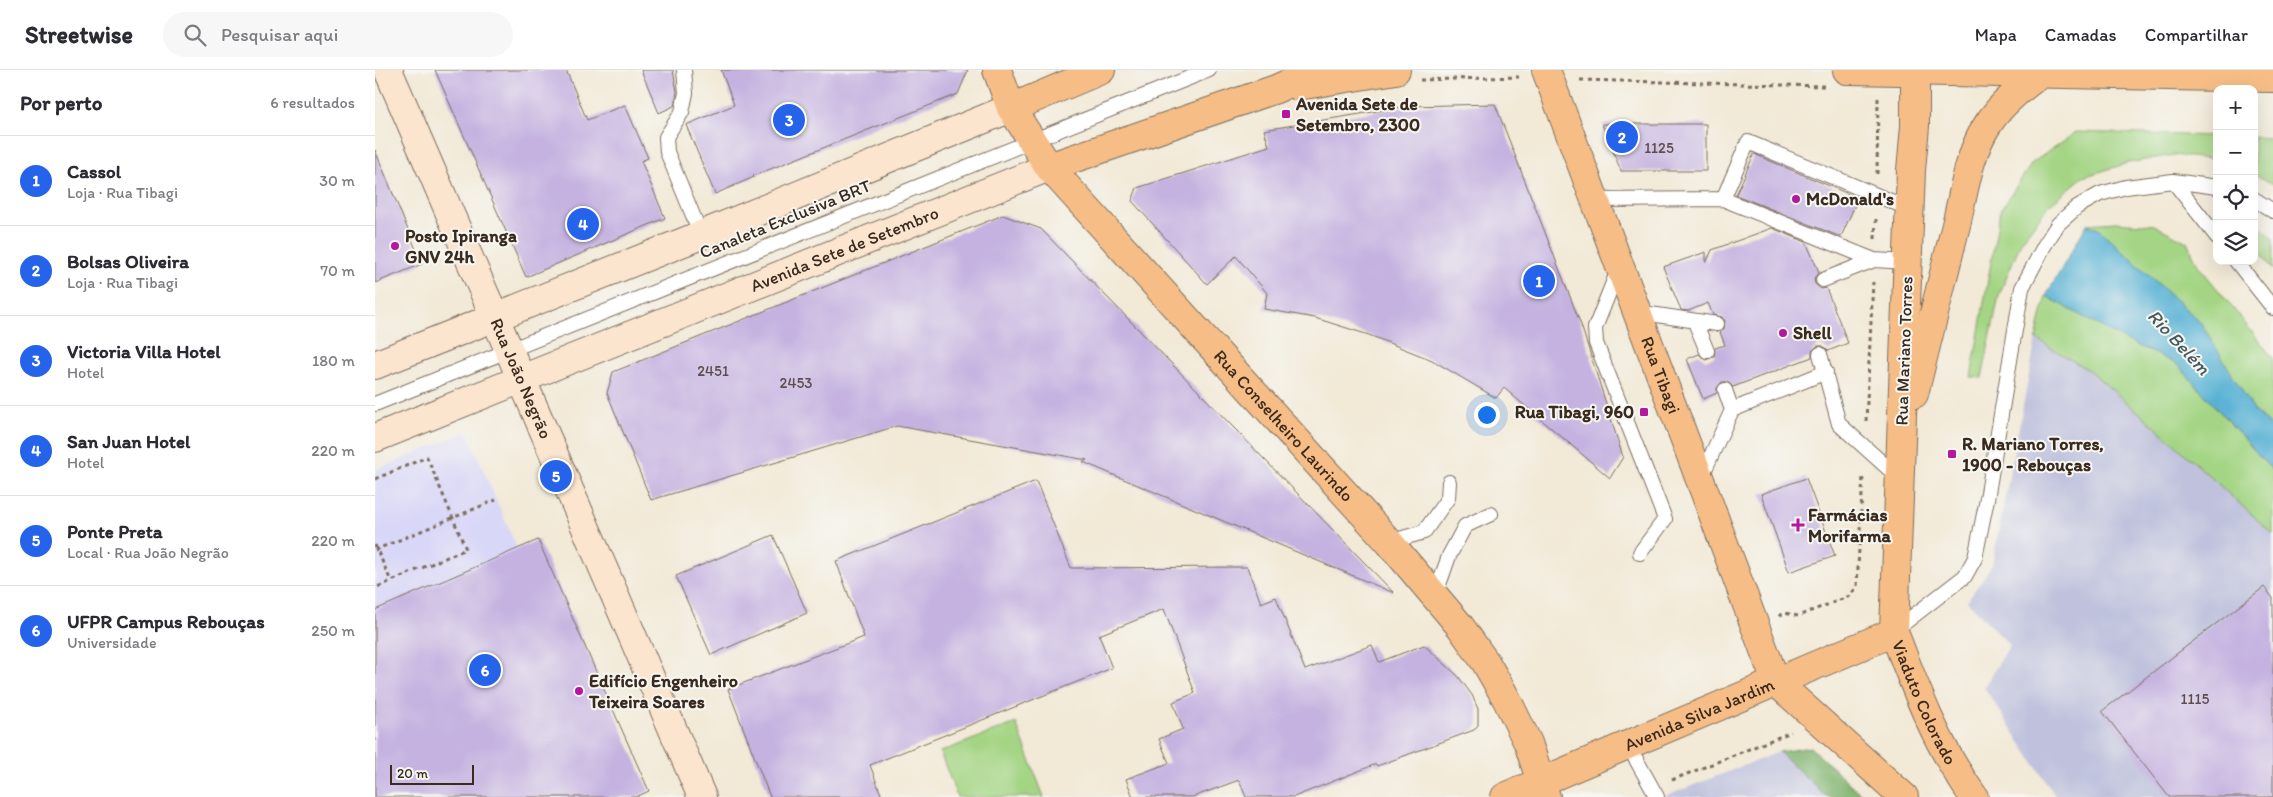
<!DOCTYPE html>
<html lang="pt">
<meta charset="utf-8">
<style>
:root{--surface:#fff;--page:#f7f7f7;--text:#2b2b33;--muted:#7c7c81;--line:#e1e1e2;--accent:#2563eb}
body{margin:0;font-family:Itim,sans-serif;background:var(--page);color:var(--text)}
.controls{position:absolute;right:15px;top:15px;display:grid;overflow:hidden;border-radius:10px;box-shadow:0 5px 20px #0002}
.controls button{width:45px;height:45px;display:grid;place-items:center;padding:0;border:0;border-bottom:1px solid var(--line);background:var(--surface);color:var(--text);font:25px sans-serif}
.scale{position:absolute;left:15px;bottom:12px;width:84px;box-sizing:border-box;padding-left:5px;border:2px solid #3b2a1e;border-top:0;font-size:14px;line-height:18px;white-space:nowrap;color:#3b2a1e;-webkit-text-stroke:4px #f6f6f2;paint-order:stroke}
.you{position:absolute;left:1111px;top:344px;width:18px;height:18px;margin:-12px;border:4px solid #fff;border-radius:50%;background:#1a73e8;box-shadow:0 0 0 8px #1a73e833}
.badge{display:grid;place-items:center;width:32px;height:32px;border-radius:50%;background:var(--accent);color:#fff;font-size:16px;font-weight:700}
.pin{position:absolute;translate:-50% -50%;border:2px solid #fff;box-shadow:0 1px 5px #0006}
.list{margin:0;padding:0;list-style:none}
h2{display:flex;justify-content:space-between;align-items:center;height:65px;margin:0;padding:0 20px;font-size:21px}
h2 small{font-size:16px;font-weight:400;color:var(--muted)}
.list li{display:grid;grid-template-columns:32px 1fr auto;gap:15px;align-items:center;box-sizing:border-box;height:90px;padding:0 20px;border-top:1px solid var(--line)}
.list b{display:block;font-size:19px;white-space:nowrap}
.list p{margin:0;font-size:16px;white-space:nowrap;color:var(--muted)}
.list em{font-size:16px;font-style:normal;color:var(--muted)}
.icon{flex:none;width:28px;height:28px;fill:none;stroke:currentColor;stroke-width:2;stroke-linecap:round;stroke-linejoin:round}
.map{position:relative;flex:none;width:1898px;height:727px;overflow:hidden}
header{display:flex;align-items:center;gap:30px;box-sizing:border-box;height:70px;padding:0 25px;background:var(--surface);border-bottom:1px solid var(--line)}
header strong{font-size:24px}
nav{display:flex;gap:28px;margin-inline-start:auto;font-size:18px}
.search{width:350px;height:45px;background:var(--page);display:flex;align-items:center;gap:12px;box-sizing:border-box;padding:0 18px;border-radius:28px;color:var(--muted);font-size:19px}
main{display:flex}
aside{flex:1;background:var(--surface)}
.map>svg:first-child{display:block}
</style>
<header>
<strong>Streetwise</strong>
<div class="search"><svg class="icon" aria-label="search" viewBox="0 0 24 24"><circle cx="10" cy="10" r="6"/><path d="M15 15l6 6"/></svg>Pesquisar aqui</div>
<nav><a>Mapa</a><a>Camadas</a><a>Compartilhar</a></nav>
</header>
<main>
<aside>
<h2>Por perto<small>6 resultados</small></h2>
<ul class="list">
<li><span class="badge">1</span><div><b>Cassol</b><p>Loja · Rua Tibagi</p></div><em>30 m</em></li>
<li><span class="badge">2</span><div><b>Bolsas Oliveira</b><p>Loja · Rua Tibagi</p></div><em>70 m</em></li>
<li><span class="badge">3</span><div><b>Victoria Villa Hotel</b><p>Hotel</p></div><em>180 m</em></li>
<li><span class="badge">4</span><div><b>San Juan Hotel</b><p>Hotel</p></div><em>220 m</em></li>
<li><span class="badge">5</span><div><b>Ponte Preta</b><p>Local · Rua João Negrão</p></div><em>220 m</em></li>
<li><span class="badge">6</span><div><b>UFPR Campus Rebouças</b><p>Universidade</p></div><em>250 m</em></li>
</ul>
</aside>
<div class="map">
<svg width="1898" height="727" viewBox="0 0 1898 727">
<rect width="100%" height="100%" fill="#f6f6f2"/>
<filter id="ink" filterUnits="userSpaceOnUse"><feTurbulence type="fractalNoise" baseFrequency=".02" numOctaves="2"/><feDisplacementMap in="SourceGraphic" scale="10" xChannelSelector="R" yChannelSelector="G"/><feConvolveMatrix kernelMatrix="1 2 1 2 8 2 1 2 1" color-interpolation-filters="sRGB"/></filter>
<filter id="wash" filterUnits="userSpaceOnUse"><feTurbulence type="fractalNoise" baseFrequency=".0096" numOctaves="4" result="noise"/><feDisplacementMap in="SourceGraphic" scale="20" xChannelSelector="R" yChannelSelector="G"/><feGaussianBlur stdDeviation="1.12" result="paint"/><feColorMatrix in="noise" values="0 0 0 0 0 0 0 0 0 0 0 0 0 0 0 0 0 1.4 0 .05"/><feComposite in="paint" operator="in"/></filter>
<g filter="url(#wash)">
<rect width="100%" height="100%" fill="#f2e9d6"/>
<path fill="#d9d7f7" d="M92 362 142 478 163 470 274 721 261 727H0V400Z"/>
<path fill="#c0c2dd" d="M1661 269 1715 301 1784 360 1898 464V727H1681L1609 617 1635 575 1592 531 1617 495Z
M1404 682 1452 727H1288Z"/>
<path fill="#a4d584" stroke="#708051" d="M1701 62 1842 66V90L1798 85 1753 93 1708 107 1674 135 1646 172 1624 225 1607 308 1596 307 1625 141 1657 93Z
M1879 67 1898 68V114L1879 104Z
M1741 152 1779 155 1812 172 1823 195 1898 288V358L1880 342 1826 253 1725 160 1712 154Z
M1879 152 1898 168V200L1879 173Z
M1671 226 1744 267 1802 294 1898 401V464L1784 360 1715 301 1661 269Z
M641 653 669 727H582L565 682Z"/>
<path fill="#83b672" stroke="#5f7048" d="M1435 677 1489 727H1452L1404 682Z"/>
<path fill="#57b1d4" stroke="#496e79" d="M1712 154 1725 160 1826 253 1880 342 1898 358V401L1802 294 1744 267 1671 226Z"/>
<g id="blocks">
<path fill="#c5b2e0" d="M60 0H191L212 50 250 35 273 88 266 91 290 148 151 207Z
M266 0H298L302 22 299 36 284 43Z
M346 0H593L583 24 378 106 379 107 340 124 311 55 359 35Z
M1120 34 1206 255 1248 387 1235 408 1129 318 1121 328 1057 290 994 265 940 248 889 239 892 223 861 186 832 214 757 131 762 118 894 76 889 60 1033 36Z
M1227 54H1331V101H1246Z
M0 80 47 194 0 213Z
M1379 84 1483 128 1466 167 1361 125Z
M628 145 666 159 1019 523 708 392 712 390 522 356 276 430 232 323 238 302Z
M1397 158 1431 172 1444 202 1439 208 1440 214 1446 219 1451 218 1473 273 1453 281 1448 276H1442L1437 281V287L1358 317 1352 312H1347L1342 318V323L1328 329 1312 289 1324 284 1330 290 1339 287 1340 278 1350 275 1345 262 1349 259 1350 251 1347 247 1338 245 1333 233 1313 241 1306 240 1288 197 1331 182V193L1337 180Z
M1431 408 1460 486 1414 502 1386 424Z
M661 411 696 498 872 497 886 533 901 527 930 600 997 575 1004 592 1049 575 1083 606 1097 625 1103 639V655L1099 660 1002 696 1001 694 919 727H871L864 710 818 727H758L751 709 794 693 784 669 808 659 798 632 820 623 789 539 724 565 737 598 495 695 507 727H395L353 619 489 567 461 491Z
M398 465 432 543 336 585 301 506Z
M163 470 274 721 261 727H0V540Z
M1889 517 1898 528V727H1794L1727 641Z"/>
</g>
</g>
<g filter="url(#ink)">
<use href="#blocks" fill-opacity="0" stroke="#7b6d5e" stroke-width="1"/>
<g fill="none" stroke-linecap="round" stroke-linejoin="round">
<g stroke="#7b6d5e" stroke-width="16">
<path id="lane" d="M309 0 311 23 307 42 291 67 292 82 326 165
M1798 111 1842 167
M1879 129 1898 141
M1220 130 1348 129
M1861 191 1898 238
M1532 192 1499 190 1348 129 1373 72 1535 139
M1243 200 1220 258 1221 273 1290 449 1265 483
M1448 210 1499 190
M1262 242 1342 254
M1320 252 1332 281
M1445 284 1464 354 1524 408
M1350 320 1357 340
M0 334 834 0
M1326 408 1357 340 1451 302
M1014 472 1049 462 1073 428 1074 412
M1060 526 1074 486 1090 456 1116 444
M1519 561 1590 506 1600 488 1612 429 1647 218 1669 176 1683 154 1702 137 1725 124 1751 117 1798 111 1842 117
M1253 675 1282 727"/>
</g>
<g stroke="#7b6d5e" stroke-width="30">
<g id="secondary">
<path id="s1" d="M13 0 327 727"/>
<path d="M0 295 326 165 636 38"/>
<path id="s2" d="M0 368 674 97"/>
</g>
</g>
<g stroke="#7b6d5e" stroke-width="30">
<g id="primary">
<path id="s3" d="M622 0 636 38 674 97 1014 472 1085 556 1111 593 1131 628 1153 673 1171 727"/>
<path id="s4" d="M1171 0 1401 612 1529 727"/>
<path d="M1472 0 1898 8"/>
<path id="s5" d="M1540 0V56L1536 100 1519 562C1541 620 1562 676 1599 727"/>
<path d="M923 16 1021 0"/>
<path d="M636 38 726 0"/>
<path d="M674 97 901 19 943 0"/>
<path d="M1539 324C1553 268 1567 211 1581 155 1589 122 1594 82 1613 54 1627 33 1645 19 1665 4"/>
<path id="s6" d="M1130 727 1519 562"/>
</g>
</g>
<path stroke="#7b6d5e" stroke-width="3" stroke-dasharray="4 4" stroke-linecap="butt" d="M1045 10 1144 7
M1205 10 1449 16
M1502 104 1503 28
M1500 169 1501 148
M1491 351 1498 212
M0 409 52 387 91 479 0 518
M0 475 16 511
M0 480 121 430
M1404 546 1410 543 1423 546 1475 526 1482 516 1488 405
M1297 710 1416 662"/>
<use href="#lane" stroke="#fff" stroke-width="14"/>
<use href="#secondary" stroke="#fbe5cf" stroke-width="28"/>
<use href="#primary" stroke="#f6be86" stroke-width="28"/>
</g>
</g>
<g fill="#b5179e" stroke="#f6f6f2" stroke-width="2">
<rect x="906" y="39" width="10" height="10" rx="2.5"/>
<circle cx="1421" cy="129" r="5"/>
<circle cx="20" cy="176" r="5"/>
<circle cx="1408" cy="263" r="5"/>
<rect x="1264" y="337" width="10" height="10" rx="2.5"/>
<rect x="1572" y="379" width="10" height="10" rx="2.5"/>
<path d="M1420.5 447.5h5v5h5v5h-5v5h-5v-5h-5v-5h5z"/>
<circle cx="204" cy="621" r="5"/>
</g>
<g text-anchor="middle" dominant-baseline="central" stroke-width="4" stroke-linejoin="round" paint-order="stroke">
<g font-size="15" fill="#5e4c4e">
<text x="1284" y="78">1125</text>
<text x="338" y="301">2451</text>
<text x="421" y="313">2453</text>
<text x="1820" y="629">1115</text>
</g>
<g font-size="18" font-weight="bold" fill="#3b2a1e" stroke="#f6f6f2" text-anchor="start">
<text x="921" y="34">Avenida Sete de<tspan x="921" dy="21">Setembro, 2300</tspan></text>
<text x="1431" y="129">McDonald's</text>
<text x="30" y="166">Posto Ipiranga<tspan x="30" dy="21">GNV 24h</tspan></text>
<text x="1418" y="263">Shell</text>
<text x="1259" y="342" text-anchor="end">Rua Tibagi, 960</text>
<text x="1587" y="374">R. Mariano Torres,<tspan x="1587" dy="21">1900 - Rebouças</tspan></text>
<text x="1433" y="445">Farmácias<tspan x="1433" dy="21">Morifarma</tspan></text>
<text x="214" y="611">Edifício Engenheiro<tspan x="214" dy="21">Teixeira Soares</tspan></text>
</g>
<g font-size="18" fill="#3b2a1e" stroke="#f6f6f2">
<text transform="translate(410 149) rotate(-22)">Canaleta Exclusiva BRT</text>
<text stroke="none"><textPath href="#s2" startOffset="506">Avenida Sete de Setembro</textPath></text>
<text transform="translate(1529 281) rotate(-88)">Rua Mariano Torres</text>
<text stroke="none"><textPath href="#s4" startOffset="326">Rua Tibagi</textPath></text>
<text stroke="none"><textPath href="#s1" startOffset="336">Rua João Negrão</textPath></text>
<text stroke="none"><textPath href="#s3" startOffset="460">Rua Conselheiro Laurindo</textPath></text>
<text stroke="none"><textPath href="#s5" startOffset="639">Viaduto Colorado</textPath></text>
<text stroke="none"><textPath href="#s6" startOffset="211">Avenida Silva Jardim</textPath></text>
</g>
<g font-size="19" font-style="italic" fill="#45595e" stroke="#f6f6f2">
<text transform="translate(1804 272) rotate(47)">Rio Belém</text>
</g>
</g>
</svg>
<div class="controls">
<button>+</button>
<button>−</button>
<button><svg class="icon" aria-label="locate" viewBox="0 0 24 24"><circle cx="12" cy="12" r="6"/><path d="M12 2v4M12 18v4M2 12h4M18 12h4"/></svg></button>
<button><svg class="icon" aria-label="layers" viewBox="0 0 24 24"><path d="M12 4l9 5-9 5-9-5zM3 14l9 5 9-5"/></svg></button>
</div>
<div class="scale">20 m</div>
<div class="you"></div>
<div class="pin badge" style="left:1164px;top:211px">1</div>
<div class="pin badge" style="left:1247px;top:67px">2</div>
<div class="pin badge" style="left:414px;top:50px">3</div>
<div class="pin badge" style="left:208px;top:154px">4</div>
<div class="pin badge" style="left:181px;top:406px">5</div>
<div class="pin badge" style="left:110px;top:600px">6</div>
</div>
</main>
